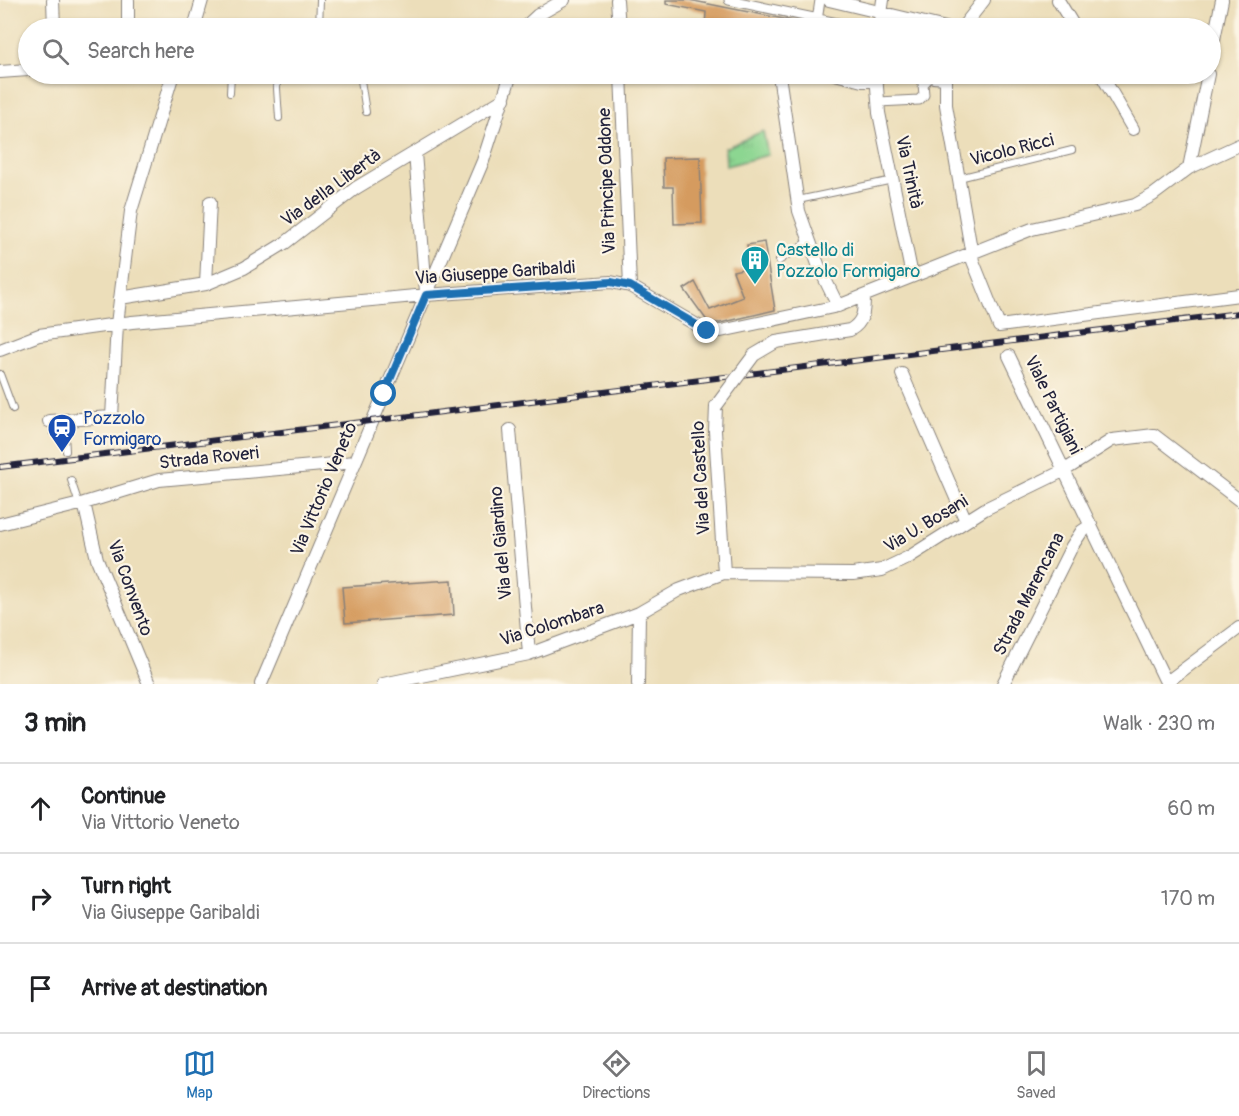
<!DOCTYPE html>
<meta charset="utf-8">
<style>
:root{--surface:#fff;--page:#f2f2f2;--text:#202124;--muted:#757577;--line:#e0e0e0;--accent:#1f6fb2}
body{margin:0;font-family:Pangolin,sans-serif;background:var(--page);color:var(--text)}
.stop{position:absolute;width:18px;height:18px;margin:-14px;border:4px solid #1f6fb2;border-radius:50%;background:#fff}
.stop.end{background:#1f6fb2;border-color:#fff;box-shadow:0 2px 6px #0008}
.list{margin:0;padding:0;list-style:none}
h2{display:flex;justify-content:space-between;align-items:center;height:78px;margin:0;padding:0 24px;font-size:26px}
h2 small{font-size:20px;font-weight:400;color:var(--muted)}
.list li{display:grid;grid-template-columns:39px 1fr auto;gap:18px;align-items:center;box-sizing:border-box;height:90px;padding:0 24px;border-top:2px solid var(--line)}
.list b{display:block;font-size:22px;white-space:nowrap}
.list p{margin:0;font-size:20px;white-space:nowrap;color:var(--muted)}
.list em{font-size:20px;font-style:normal;color:var(--muted)}
.icon{flex:none;width:33px;height:33px;fill:none;stroke:currentColor;stroke-width:2;stroke-linecap:round;stroke-linejoin:round}
.map{position:relative;flex:none;width:1239px;height:684px;overflow:hidden}
.search{position:absolute;background:var(--surface);box-shadow:0 2px 4px #0004;left:18px;right:18px;top:18px;height:66px;display:flex;align-items:center;gap:15px;box-sizing:border-box;padding:0 21px;border-radius:33px;color:var(--muted);font-size:22px}
.sheet{height:348px;background:var(--surface)}
nav{display:flex;justify-content:space-around;align-items:center;box-sizing:border-box;height:84px;border-top:2px solid var(--line);background:var(--surface);font-size:16px;color:var(--muted)}
nav a{display:grid;justify-items:center;gap:3px}
nav .on{color:var(--accent)}
.map>svg:first-child{display:block}
</style>
<div class="map">
<svg width="1239" height="684" viewBox="0 0 1239 684">
<defs>
<pattern id="grass-tufts" width="24" height="20" patternUnits="userSpaceOnUse" patternTransform="scale(1.5)"><rect width="24" height="20" fill="#8cd691"/><path d="M3 7l-1-3M5 7V3M7 7l1-3M15 17l-1-3M17 17v-4M19 17l1-3" fill="none" stroke="#78b77e"/></pattern>
</defs>
<rect width="100%" height="100%" fill="#fcf5e5"/>
<filter id="ink" filterUnits="userSpaceOnUse"><feTurbulence type="fractalNoise" baseFrequency=".0167" numOctaves="2"/><feDisplacementMap in="SourceGraphic" scale="12" xChannelSelector="R" yChannelSelector="G"/><feConvolveMatrix kernelMatrix="1 2 1 2 8 2 1 2 1" color-interpolation-filters="sRGB"/></filter>
<filter id="wash" filterUnits="userSpaceOnUse"><feTurbulence type="fractalNoise" baseFrequency=".008" numOctaves="4" result="noise"/><feDisplacementMap in="SourceGraphic" scale="24" xChannelSelector="R" yChannelSelector="G"/><feGaussianBlur stdDeviation="1.35" result="paint"/><feColorMatrix in="noise" values="0 0 0 0 0 0 0 0 0 0 0 0 0 0 0 0 0 1.4 0 .05"/><feComposite in="paint" operator="in"/></filter>
<g filter="url(#wash)">
<rect width="100%" height="100%" fill="#ecdeba"/>
<path fill="url(#grass-tufts)" stroke="#577c66" stroke-width="1.5" d="M763 131 768 155 726 166 725 148Z"/>
<g id="blocks">
<path fill="#d59b5f" d="M666 0H689L804 23 802 28H772L746 22V28H705L706 12 666 4Z
M700 157 702 223 674 224 673 187H664L663 158Z
M764 242 775 310 720 323 708 322 684 289 695 282 710 310 743 297 733 271 752 267 747 245Z
M452 580 454 615 345 623 342 587Z"/>
</g>
</g>
<g filter="url(#ink)">
<use href="#blocks" fill-opacity="0" stroke="#87807a" stroke-width="1.5"/>
<g fill="none" stroke-linecap="round" stroke-linejoin="round">
<g stroke="#87807a" stroke-width="8">
<path id="service" d="M319 28 320 0
M276 74 279 118
M360 74 366 112
M927 74 933 80 946 81
M230 93 231 74
M959 178 1072 150
M798 200 893 180
M779 261 809 241
M0 374 13 409
M65 433 66 451
M71 480 77 498"/>
</g>
<g stroke="#87807a" stroke-width="11">
<path id="pedestrian" d="M729 0 861 28
M816 28 820 0
M878 102 919 100 924 95 923 84 929 78"/>
</g>
<g stroke="#87807a" stroke-width="14">
<path id="minor" d="M53 0 54 28
M128 0V28
M617 0 619 28
M829 0 946 28
M1058 0 1075 28
M194 28 202 0
M524 28 538 15 564 0
M879 28 883 0
M962 28 984 0
M1210 59 1222 0
M0 72 28 70
M621 74 630 286
M785 74 779 75 799 211 819 267 838 306
M835 74 862 81H876
M876 74 879 113 912 276
M946 74V105L973 261 999 326 1239 295
M1101 74 1133 129
M415 153 426 292
M1189 168 1239 145
M206 284 210 202
M120 298 206 284 244 268 285 243 356 188 504 99
M807 337 850 330C864 322 864 311 864 296
M0 350 39 335 132 322 426 295 611 282 630 286 707 331H721L838 306 1032 229 1135 205 1153 195 1189 168 1208 74
M1009 356 1167 684
M902 374 966 521
M716 406 715 431 724 573
M49 421 112 417 117 324 131 211 173 74
M510 430 529 654
M84 503 97 559 149 684
M0 524 84 503 159 480 355 462
M1167 682 1239 628
M261 684 483 161 511 74
M383 684 529 654 639 613 679 590 724 573 853 574 882 570 909 557 985 509 1065 470 1112 440 1154 435 1239 500
M638 684 639 613
M1003 684 1072 546 1082 531 1091 525"/>
</g>
<path stroke="#87807a" stroke-width="2" stroke-dasharray="1.5 4.5" stroke-linecap="butt" d="M49 434H58"/>
<use href="#service" stroke="#fff" stroke-width="6"/>
<use href="#pedestrian" stroke="#fff" stroke-width="9"/>
<use href="#minor" stroke="#fff" stroke-width="12"/>
<g stroke="#22223b" stroke-width="6">
<path id="rail" d="M0 467 1239 313"/>
</g>
<use href="#rail" stroke="#fcf5e5" stroke-width="4" stroke-dasharray="11" stroke-linecap="butt"/>
<g stroke="#87807a" stroke-width="14" stroke-linecap="butt">
<path id="minor-bridge" d="M716 406 754 355 776 342 807 337"/>
</g>
<use href="#minor-bridge" stroke="#fff" stroke-width="12"/>
</g>
</g>
<g fill="none" stroke-linecap="round" stroke-linejoin="round" filter="url(#ink)">
<path stroke="#1f6fb2" stroke-width="8" d="M384 394 426 295 611 282 630 286 707 331"/>
</g>
<defs>
<g id="building-pin" transform="scale(1.5)"><path d="M0 17L-7.5 6A9.5 9.5 0 1 1 7.5 6Z" fill="#0f9aa8" stroke="#fcf5e5"/><path d="M-4-6H4V6H1V3H-1V6H-4ZM-2.5-4.3h1.7v1.8h-1.7ZM.8-4.3h1.7v1.8H.8ZM-2.5-1h1.7V.8h-1.7ZM.8-1h1.7V.8H.8Z" fill="#fff"/></g>
<g id="station-pin" transform="scale(1.5)"><path d="M0 17L-7.5 6A9.5 9.5 0 1 1 7.5 6Z" fill="#1a4fb4" stroke="#fcf5e5"/><path d="M-3-6H3Q5-6 5-4V2Q5 4 3 4L4.5 6H3L1.5 4h-3L-3 6H-4.5L-3 4Q-5 4-5 2V-4Q-5-6-3-6ZM-3.5-4v3h7v-3ZM-3.5 1v1.5H-2V1ZM2 1v1.5H3.5V1Z" fill="#fff"/></g>
</defs>
<g fill-rule="evenodd">
<use href="#building-pin" x="755" y="260"/>
<use href="#station-pin" x="62" y="428"/>
</g>
<g text-anchor="middle" dominant-baseline="central" stroke-width="4.5" stroke-linejoin="round" paint-order="stroke">
<g font-size="18" fill="#22223b" stroke="#fcf5e5">
<text transform="translate(1012 150) rotate(-14)">Vicolo Ricci</text>
<text transform="translate(909 172) rotate(78)">Via Trinità</text>
<text transform="translate(607 181) rotate(-92)">Via Principe Oddone</text>
<text transform="translate(331 188) rotate(-36)">Via della Libertà</text>
<text transform="translate(495 273) rotate(-4)">Via Giuseppe Garibaldi</text>
<text transform="translate(1053 405) rotate(64)">Viale Partigiani</text>
<text transform="translate(209 458) rotate(-6)">Strada Roveri</text>
<text transform="translate(701 478) rotate(-93)">Via del Castello</text>
<text transform="translate(324 489) rotate(-67)">Via Vittorio Veneto</text>
<text transform="translate(926 524) rotate(-31)">Via U. Bosani</text>
<text transform="translate(501 543) rotate(-95)">Via del Giardino</text>
<text transform="translate(130 588) rotate(70)">Via Convento</text>
<text transform="translate(1029 594) rotate(-63)">Strada Marencana</text>
<text transform="translate(552 624) rotate(-18)">Via Colombara</text>
</g>
<g font-size="18" fill="#0d838f" stroke="#fcf5e5" text-anchor="start">
<text x="776" y="250">Castello di<tspan x="776" dy="21">Pozzolo Formigaro</tspan></text>
</g>
<g font-size="18" fill="#164399" stroke="#fcf5e5" text-anchor="start">
<text x="83" y="418">Pozzolo<tspan x="83" dy="21">Formigaro</tspan></text>
</g>
</g>
</svg>
<div class="stop" style="left:384px;top:394px"></div>
<div class="stop end" style="left:707px;top:331px"></div>
<div class="search"><svg class="icon" aria-label="search" viewBox="0 0 24 24"><circle cx="10" cy="10" r="6"/><path d="M15 15l6 6"/></svg>Search here</div>
</div>
<section class="sheet">
<h2>3 min<small>Walk · 230 m</small></h2>
<ul class="list">
<li><svg class="icon" aria-label="ahead" viewBox="0 0 24 24"><path d="M12 20V5M6 11l6-6 6 6"/></svg><div><b>Continue</b><p>Via Vittorio Veneto</p></div><em>60 m</em></li>
<li><svg class="icon" aria-label="right" viewBox="0 0 24 24"><path d="M7 20v-9h11M14 6l5 5-5 5"/></svg><div><b>Turn right</b><p>Via Giuseppe Garibaldi</p></div><em>170 m</em></li>
<li><svg class="icon" aria-label="arrive" viewBox="0 0 24 24"><path d="M6 21V4h12l-3 4 3 4H6"/></svg><div><b>Arrive at destination</b></div></li>
</ul>
</section>
<nav>
<a class="on"><svg class="icon" aria-label="map" viewBox="0 0 24 24"><path d="M3 6l6-2 6 2 6-2v14l-6 2-6-2-6 2zM9 4v14M15 6v14"/></svg>Map</a>
<a><svg class="icon" aria-label="directions" viewBox="0 0 24 24"><path d="M12 3l9 9-9 9-9-9zM9 14v-3h6M13 9l2 2-2 2"/></svg>Directions</a>
<a><svg class="icon" aria-label="saved" viewBox="0 0 24 24"><path d="M7 4h10v16l-5-4-5 4z"/></svg>Saved</a>
</nav>
